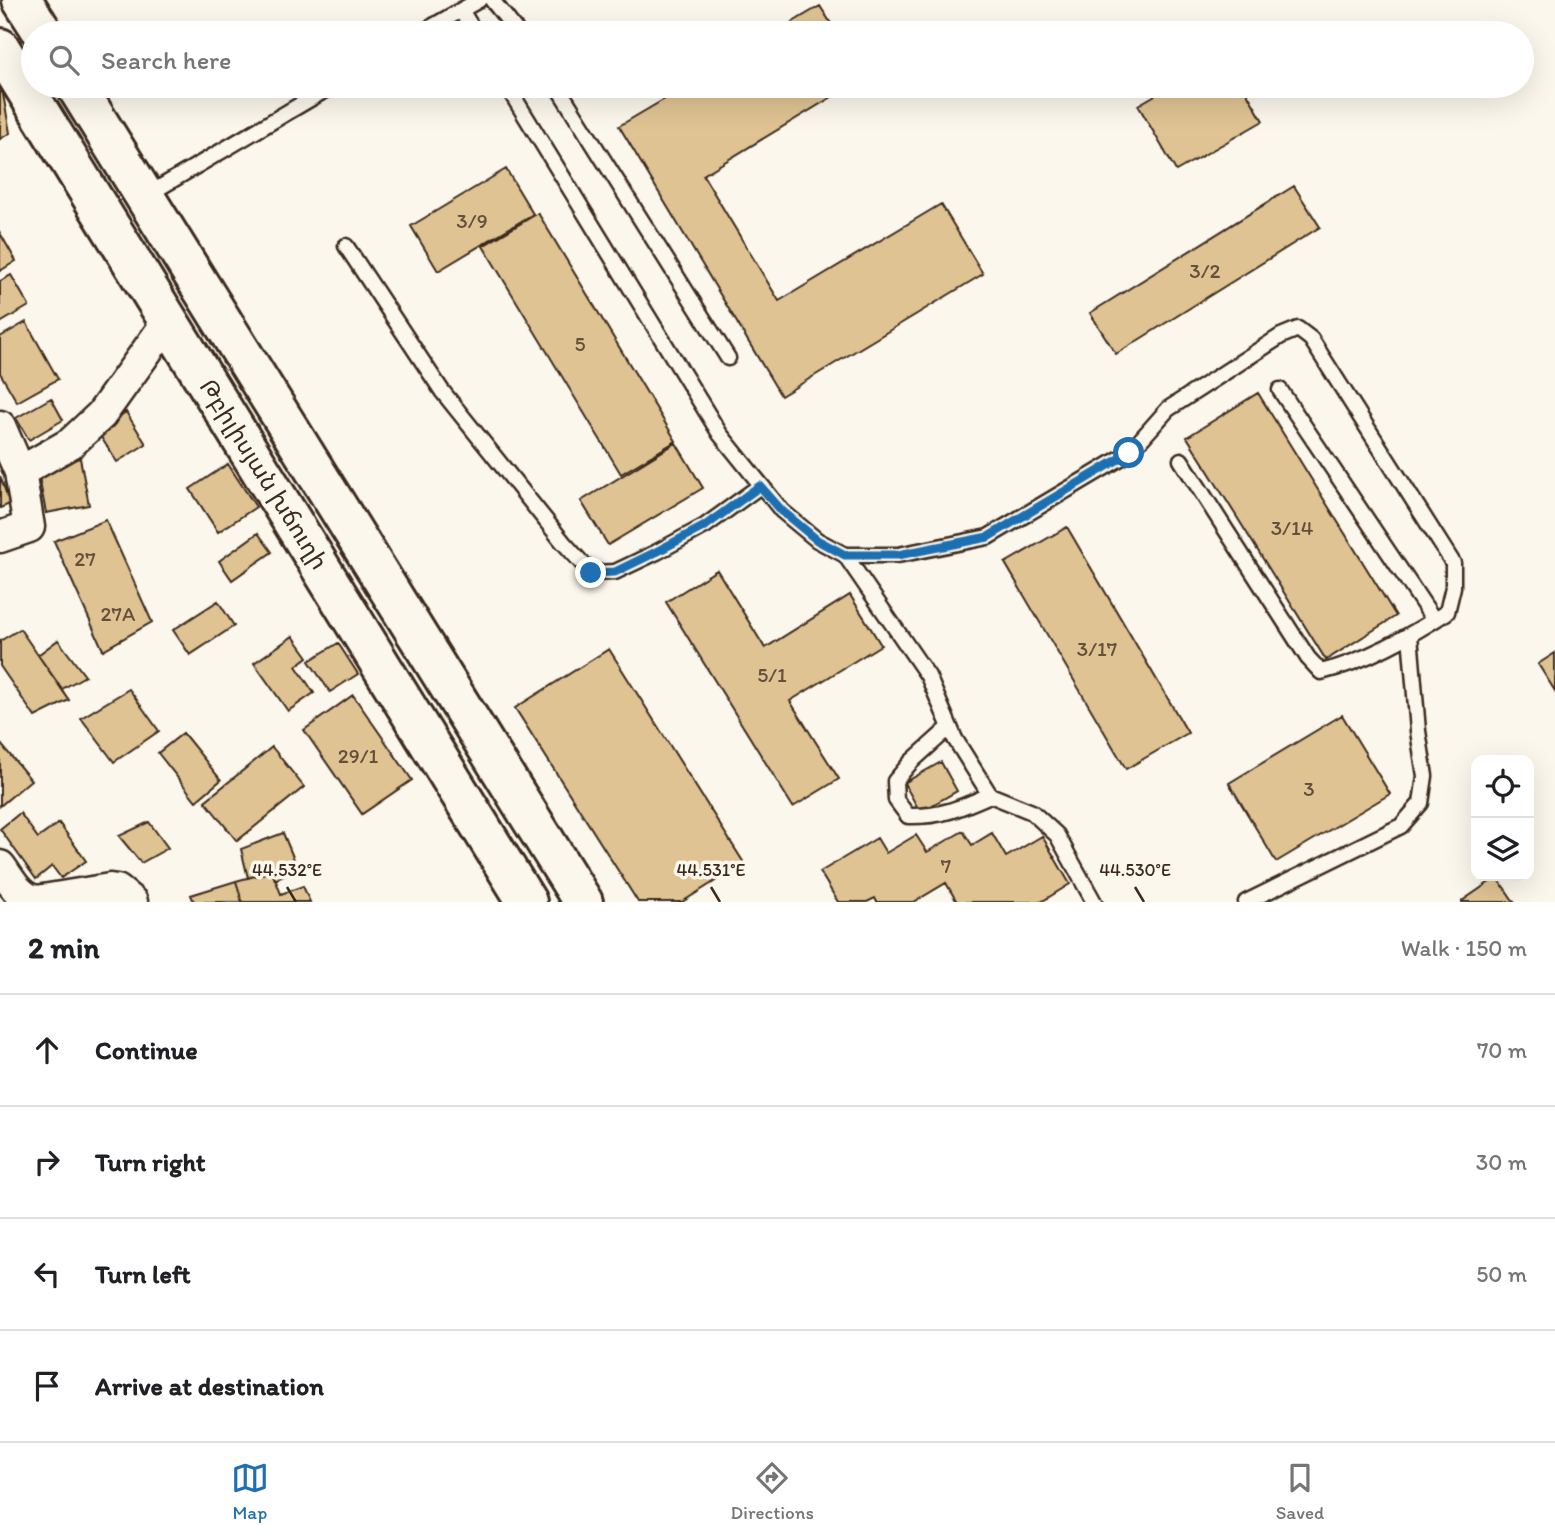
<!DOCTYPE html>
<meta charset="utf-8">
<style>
:root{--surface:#fff;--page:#f2f2f2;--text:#202124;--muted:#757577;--line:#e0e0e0;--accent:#1f6fb2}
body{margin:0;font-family:Itim,"Noto Sans Armenian",sans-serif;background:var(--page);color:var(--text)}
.controls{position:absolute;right:21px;bottom:21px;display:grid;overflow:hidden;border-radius:14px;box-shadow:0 7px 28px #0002}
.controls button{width:63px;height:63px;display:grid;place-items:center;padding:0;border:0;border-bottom:2px solid var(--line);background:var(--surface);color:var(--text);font:35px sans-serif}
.stop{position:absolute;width:21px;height:21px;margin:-16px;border:5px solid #1f6fb2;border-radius:50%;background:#fff}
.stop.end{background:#1f6fb2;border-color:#fff;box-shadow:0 2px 7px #0008}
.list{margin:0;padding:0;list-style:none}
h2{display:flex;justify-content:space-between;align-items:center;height:91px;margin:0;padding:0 28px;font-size:30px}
h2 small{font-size:23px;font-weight:400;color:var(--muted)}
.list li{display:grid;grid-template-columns:46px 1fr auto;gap:21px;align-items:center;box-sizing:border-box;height:112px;padding:0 28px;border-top:2px solid var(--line)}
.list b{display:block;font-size:26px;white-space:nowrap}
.list em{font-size:23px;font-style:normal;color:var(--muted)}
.icon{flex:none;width:38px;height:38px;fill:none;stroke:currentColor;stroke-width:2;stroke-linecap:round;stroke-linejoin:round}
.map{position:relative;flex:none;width:1555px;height:902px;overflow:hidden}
.search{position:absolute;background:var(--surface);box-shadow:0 7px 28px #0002;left:21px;right:21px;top:21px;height:77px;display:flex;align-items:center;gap:18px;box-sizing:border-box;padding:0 24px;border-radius:38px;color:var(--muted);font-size:26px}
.sheet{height:539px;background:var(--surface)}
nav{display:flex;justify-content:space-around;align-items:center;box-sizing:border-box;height:98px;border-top:2px solid var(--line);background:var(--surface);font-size:19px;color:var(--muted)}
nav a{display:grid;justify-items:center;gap:4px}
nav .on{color:var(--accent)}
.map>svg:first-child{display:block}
</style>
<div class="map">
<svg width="1555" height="902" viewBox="0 0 1555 902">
<rect width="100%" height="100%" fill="#fbf7ec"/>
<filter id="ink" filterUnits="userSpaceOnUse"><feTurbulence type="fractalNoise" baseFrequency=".0143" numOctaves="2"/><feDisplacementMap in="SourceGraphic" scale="14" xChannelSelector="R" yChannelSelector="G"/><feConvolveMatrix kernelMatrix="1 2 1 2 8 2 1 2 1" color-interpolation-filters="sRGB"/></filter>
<g filter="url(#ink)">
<path fill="#dfc393" stroke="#3b2a1e" stroke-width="2" d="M820 6 837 33H774Z
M687 86H850L703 175 779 301 941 204 983 274 781 396 619 126Z
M1171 86H1243L1263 121 1176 171 1138 105Z
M0 89 3 94 10 133 0 139Z
M506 169 533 214 438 271 411 226Z
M1294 186 1320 227 1116 354 1090 313Z
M538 213 676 441 621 474 483 246Z
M0 233 16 261 0 271Z
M11 275 29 306 0 323V281Z
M26 322 58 379 17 402 0 373V337Z
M1258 393 1396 616 1326 660 1187 437Z
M51 398 63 420 29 440 16 418Z
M126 412 146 444 117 462 97 431Z
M676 443 703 488 608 545 581 501Z
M80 458 89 505 46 513 37 467Z
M228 464 256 507 218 532 190 489Z
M0 476 10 504 0 508Z
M106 520 152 622 103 650 54 541Z
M1067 527 1188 733 1126 769 1005 563Z
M258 533 272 552 232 580 219 561Z
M717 570 765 648 850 595 881 645 790 701 839 779 793 807 666 602Z
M218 601 234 626 190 655 173 630Z
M20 629 69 700 35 717 0 666V641Z
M293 636 308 657 296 666 314 693 288 711 254 663Z
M58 640 85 676 62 689 38 655Z
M338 643 358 674 330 692 309 661Z
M609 649 744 863 682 902H638L515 708Z
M1555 653V691L1538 664Z
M129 689 159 731 114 762 81 718Z
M353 695 412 780 362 814 304 730Z
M1342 715 1390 794 1276 862 1229 783Z
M183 733 221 780 196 801 158 753Z
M0 743 31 780 0 806Z
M272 747 304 787 237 841 205 801Z
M941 762 957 791 920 812 904 783Z
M20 813 38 838 59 823 86 861 61 878 52 866 36 879 0 829Z
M149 822 168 848 141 863 119 836Z
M963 831 972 845 992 833 1006 857 1042 836 1070 884 1041 902H957L946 883 914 902H877L875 898 867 902H838L820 872 877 838 886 853 916 835 927 852Z
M283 833 298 869 275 880 272 871 248 878 241 849Z
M272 871 281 894 303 886 310 902H242L236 881Z
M1497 877 1514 902H1462V901Z
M236 881 242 902H194L191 895Z"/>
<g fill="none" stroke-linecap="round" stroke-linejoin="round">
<g stroke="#3b2a1e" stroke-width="19">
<path id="service" d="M492 0 518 33
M461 10 475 33
M421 33 479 0
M507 86 720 434 782 511 817 540 845 555H898L988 537 1129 453 1168 409 1281 336 1298 329 1311 339 1453 563V587L1447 612C1408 637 1366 661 1321 672L1308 658 1181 460
M557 86 728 358
M147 195 332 86
M346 246 442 391 563 542 591 573 615 572 657 552 705 526 760 486
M1280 390 1434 620
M845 555 928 676 955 739 990 795 1032 812 1057 835 1094 902
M950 727 911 762 895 781 896 800 908 816C941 817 960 808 990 795
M1246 902 1401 826 1421 803 1425 776 1418 731 1410 635"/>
</g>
<g stroke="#3b2a1e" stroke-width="35">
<path id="minor" d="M0 426 20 472 29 527 0 537
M20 472 71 443 101 415 169 320
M0 866C10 879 19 899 37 901L110 889 117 890 132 902"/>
</g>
<g stroke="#3b2a1e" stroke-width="44">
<path id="primary" d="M22 0 43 33
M0 48 527 902
M76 86 583 902"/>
</g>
<use href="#service" stroke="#fbf7ec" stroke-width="14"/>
<use href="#minor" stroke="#fbf7ec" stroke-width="30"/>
<use href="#primary" stroke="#fbf7ec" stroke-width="38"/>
</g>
</g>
<g fill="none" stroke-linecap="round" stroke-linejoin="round" filter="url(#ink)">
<path stroke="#1f6fb2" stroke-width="9" d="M591 573 615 572 656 552 705 526 760 486 782 511 817 540 845 555H898L988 537 1129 453"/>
</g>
<path fill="none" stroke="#3b2a1e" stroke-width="2.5" d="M287 887 296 902M711 887 720 902M1135 887 1144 902"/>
<g text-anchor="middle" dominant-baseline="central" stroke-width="7" stroke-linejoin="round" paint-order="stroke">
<g font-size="21" fill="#64503b">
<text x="472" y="220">3/9</text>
<text x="1205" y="270">3/2</text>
<text x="580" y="343">5</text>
<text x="1292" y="527">3/14</text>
<text x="85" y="558">27</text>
<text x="118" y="613">27A</text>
<text x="1097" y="648">3/17</text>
<text x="772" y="674">5/1</text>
<text x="358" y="755">29/1</text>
<text x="1309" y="788">3</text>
<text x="946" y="865">7</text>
</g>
<g font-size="24" fill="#3b2a1e" stroke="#fbf7ec">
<text transform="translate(264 474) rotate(58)">Թբիլիսյան խճուղի</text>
</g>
</g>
<g font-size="18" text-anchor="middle" fill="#3b2a1e" stroke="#fbf7ec" stroke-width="7" stroke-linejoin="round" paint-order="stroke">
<text x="287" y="876">44.532°E</text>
<text x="711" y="876">44.531°E</text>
<text x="1135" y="876">44.530°E</text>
</g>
</svg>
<div class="controls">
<button><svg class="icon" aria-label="locate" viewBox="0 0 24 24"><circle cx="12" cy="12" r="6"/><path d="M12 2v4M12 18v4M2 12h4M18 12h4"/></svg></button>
<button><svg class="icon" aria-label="layers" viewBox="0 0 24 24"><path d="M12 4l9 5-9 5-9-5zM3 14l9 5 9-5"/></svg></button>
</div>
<div class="stop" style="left:1129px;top:453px"></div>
<div class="stop end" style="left:591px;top:573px"></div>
<div class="search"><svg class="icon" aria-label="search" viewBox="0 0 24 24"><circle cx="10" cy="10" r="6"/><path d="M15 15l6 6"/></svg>Search here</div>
</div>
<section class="sheet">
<h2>2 min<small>Walk · 150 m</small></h2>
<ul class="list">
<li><svg class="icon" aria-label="ahead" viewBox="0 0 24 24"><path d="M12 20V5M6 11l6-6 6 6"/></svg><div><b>Continue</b></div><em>70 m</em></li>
<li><svg class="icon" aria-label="right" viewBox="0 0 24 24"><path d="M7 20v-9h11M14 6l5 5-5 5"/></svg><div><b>Turn right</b></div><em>30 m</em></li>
<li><svg class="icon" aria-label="left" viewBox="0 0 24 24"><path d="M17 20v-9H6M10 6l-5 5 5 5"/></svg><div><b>Turn left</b></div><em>50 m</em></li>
<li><svg class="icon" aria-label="arrive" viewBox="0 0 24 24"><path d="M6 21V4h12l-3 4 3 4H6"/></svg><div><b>Arrive at destination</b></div></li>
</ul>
</section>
<nav>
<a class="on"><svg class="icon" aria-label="map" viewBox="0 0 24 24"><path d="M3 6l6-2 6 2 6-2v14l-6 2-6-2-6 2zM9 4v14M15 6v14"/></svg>Map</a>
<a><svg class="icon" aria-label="directions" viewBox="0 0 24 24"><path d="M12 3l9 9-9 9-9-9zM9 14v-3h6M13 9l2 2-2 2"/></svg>Directions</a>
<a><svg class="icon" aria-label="saved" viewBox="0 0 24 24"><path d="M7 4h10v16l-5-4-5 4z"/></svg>Saved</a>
</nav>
